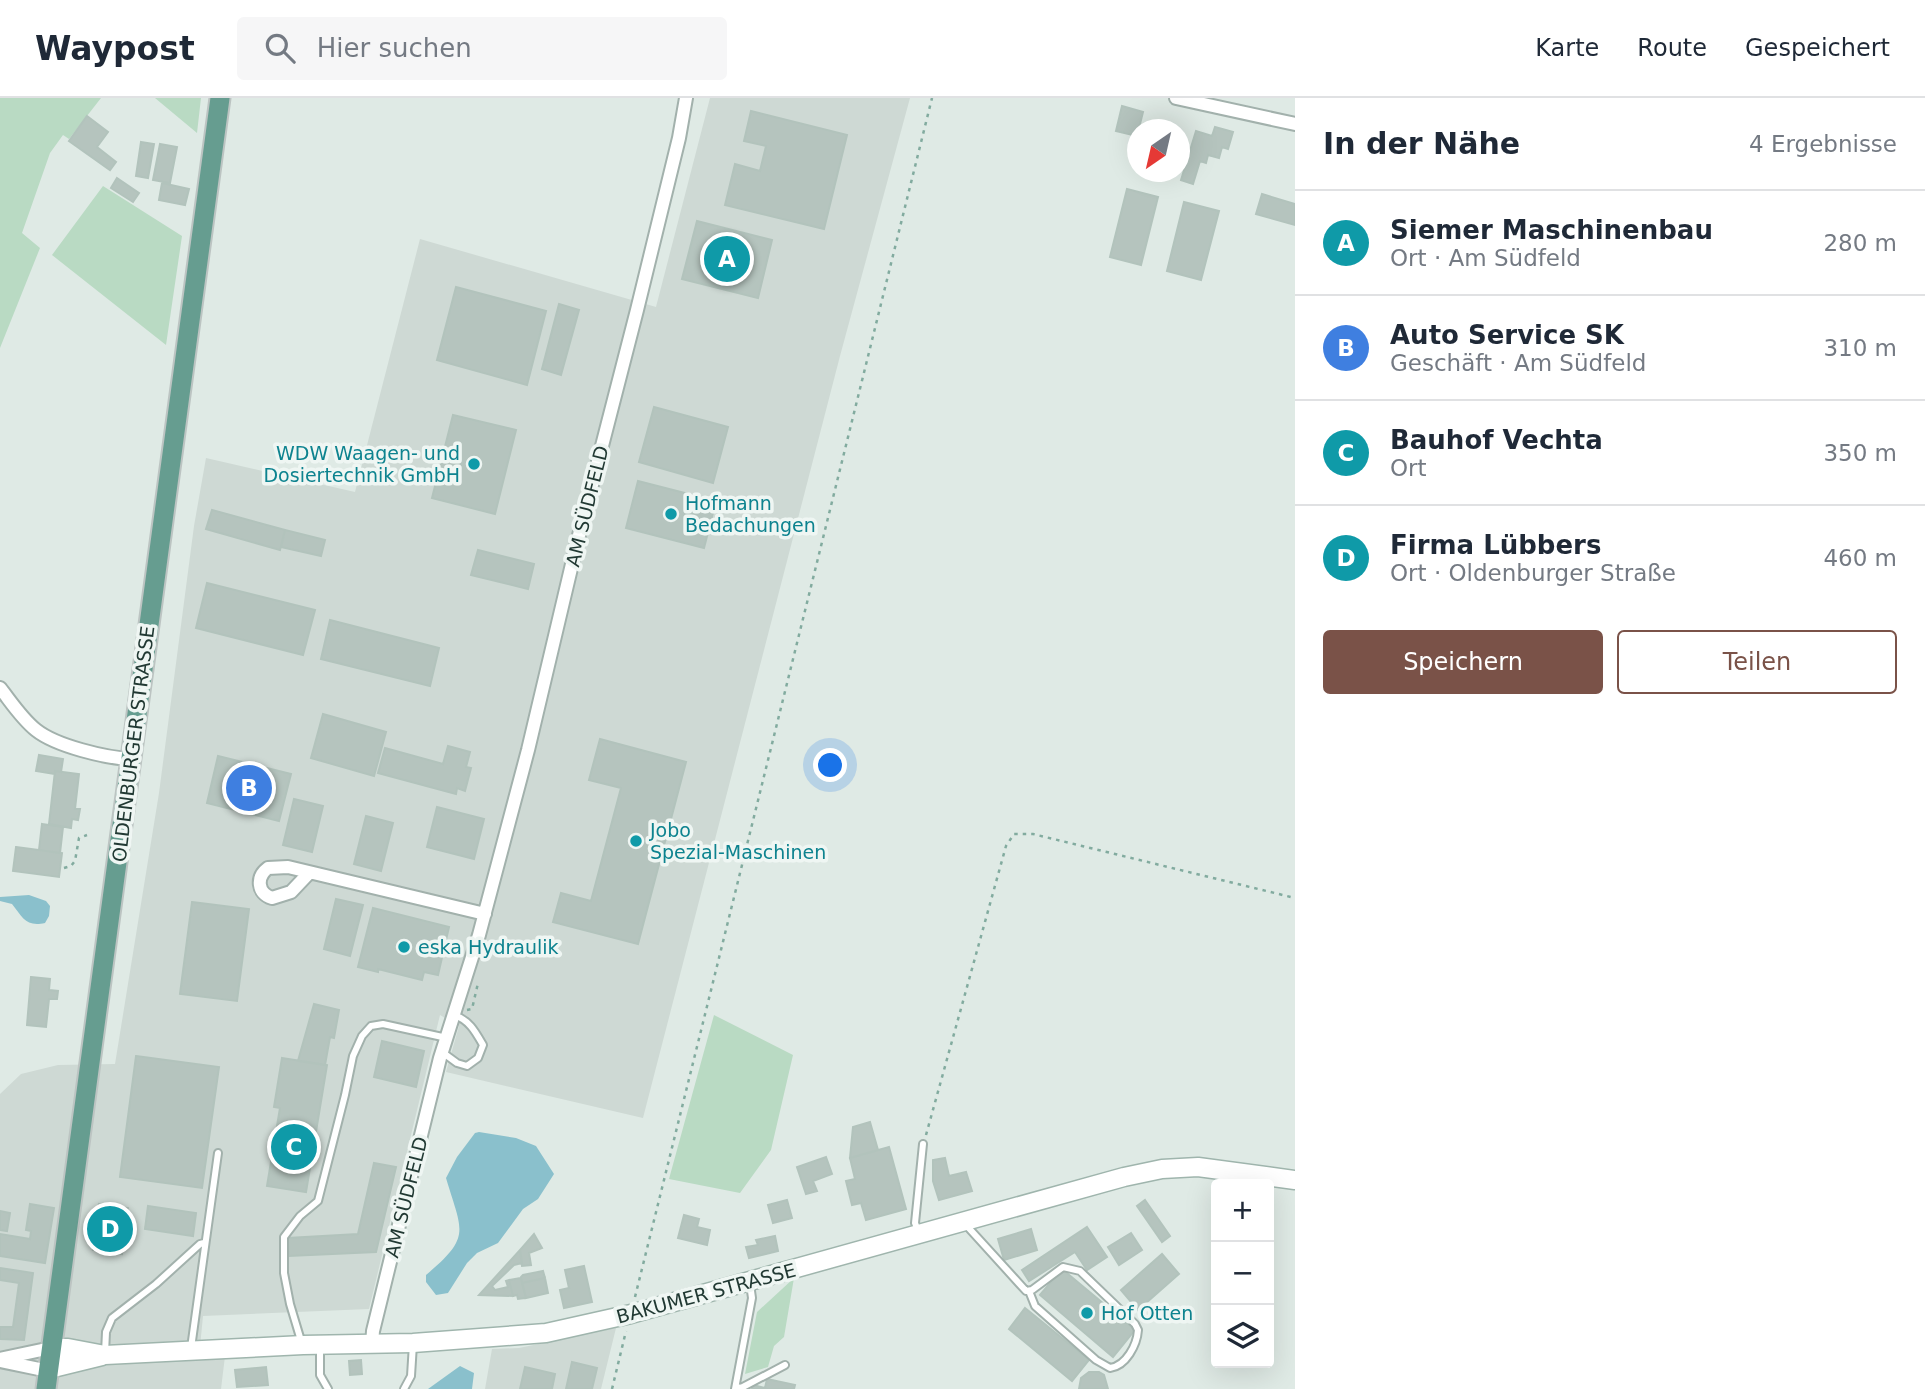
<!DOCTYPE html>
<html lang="de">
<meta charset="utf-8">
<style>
:root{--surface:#fff;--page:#f6f6f7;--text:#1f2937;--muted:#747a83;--line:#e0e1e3;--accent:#7a5248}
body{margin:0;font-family:"DejaVu Sans",sans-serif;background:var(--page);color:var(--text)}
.controls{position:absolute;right:21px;bottom:21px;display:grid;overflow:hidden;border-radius:7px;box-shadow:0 7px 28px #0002}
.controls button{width:63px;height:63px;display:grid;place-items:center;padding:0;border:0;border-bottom:2px solid var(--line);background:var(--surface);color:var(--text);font:35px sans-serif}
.compass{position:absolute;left:1127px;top:21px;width:63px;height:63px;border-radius:50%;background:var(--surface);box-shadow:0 7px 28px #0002;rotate:214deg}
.you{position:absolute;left:831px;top:668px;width:24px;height:24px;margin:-18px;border:5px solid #fff;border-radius:50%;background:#1a73e8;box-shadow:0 0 0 10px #1a73e833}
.badge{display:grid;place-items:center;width:46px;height:46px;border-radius:50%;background:var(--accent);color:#fff;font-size:23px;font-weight:700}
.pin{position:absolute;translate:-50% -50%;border:4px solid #fff;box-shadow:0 2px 7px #0006}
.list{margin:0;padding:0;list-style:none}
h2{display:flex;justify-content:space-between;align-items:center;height:91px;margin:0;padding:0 28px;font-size:30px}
h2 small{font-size:23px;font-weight:400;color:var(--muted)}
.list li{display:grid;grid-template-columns:46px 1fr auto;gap:21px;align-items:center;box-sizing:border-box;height:105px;padding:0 28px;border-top:2px solid var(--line)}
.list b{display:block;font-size:26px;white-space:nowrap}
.list p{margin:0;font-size:23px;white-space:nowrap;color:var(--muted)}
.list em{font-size:23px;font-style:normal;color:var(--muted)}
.actions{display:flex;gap:14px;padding:21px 28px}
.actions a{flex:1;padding:16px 0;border:2px solid var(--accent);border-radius:7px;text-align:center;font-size:24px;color:var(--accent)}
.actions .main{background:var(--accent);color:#fff}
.icon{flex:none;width:38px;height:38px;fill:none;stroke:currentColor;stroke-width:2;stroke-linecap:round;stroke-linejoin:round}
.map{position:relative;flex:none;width:1295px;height:1291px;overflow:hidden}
header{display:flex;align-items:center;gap:42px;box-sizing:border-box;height:98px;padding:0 35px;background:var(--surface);border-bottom:2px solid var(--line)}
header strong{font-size:33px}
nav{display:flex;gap:38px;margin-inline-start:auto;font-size:24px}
.search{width:490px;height:63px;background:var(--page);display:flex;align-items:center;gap:18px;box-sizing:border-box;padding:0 24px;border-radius:7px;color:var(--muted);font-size:26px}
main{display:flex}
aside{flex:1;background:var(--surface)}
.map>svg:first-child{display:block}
</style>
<header>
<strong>Waypost</strong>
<div class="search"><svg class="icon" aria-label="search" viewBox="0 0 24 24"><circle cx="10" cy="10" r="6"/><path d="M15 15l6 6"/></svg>Hier suchen</div>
<nav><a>Karte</a><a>Route</a><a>Gespeichert</a></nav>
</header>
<main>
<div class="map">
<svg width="1295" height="1291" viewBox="0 0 1295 1291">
<rect width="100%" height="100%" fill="#dfeae5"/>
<path fill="#ced9d4" d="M710 0H910L840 258 643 1020 446 974 459 928 440 917 369 1211 203 1218 199 1259 225 1258 221 1291H0V996L21 976 58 967 115 966 159 695 194 428 206 360 355 394 420 141 656 209Z
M616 1230 601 1291H485L492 1251 519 1250Z"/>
<path fill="#b9dac3" d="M0 0H101L69 41 63 37 50 55 22 135 40 150 0 250Z
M155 0H201L197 35Z
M103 88 182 138 166 247 52 157Z
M714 917 793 957 771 1052 740 1095 669 1081Z
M794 1180 784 1239 774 1248 768 1269 745 1276 757 1214Z"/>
<path fill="#8ac0cc" d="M29 797 46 803 50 808 49 818 45 825C26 829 23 820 12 806L0 803V799Z
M479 1034 516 1040 536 1048 554 1076 538 1101 523 1111 498 1145 477 1155 467 1165 448 1195 436 1197 426 1184V1177C472 1138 462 1134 446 1080L457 1059 475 1035Z
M460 1268 474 1275 472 1291H428Z"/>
<path fill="#b5c4be" stroke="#b2c3bc" stroke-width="2" d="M1122 8 1143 14 1137 38 1116 33Z
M751 13 847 37 824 131 725 107 735 66 760 73 766 48 744 43Z
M87 18 108 34 97 49 116 64 110 72 69 43Z
M1215 29 1233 34 1228 51 1222 49 1219 60 1208 57 1206 65 1200 63 1193 86 1181 82 1196 33 1212 38Z
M141 44 154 46 148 80 136 78Z
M160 46 177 49 170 85 153 82Z
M117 80 139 95 133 104 111 90Z
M162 85 189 91 185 107 159 102Z
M1127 91 1158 99 1141 167 1110 159Z
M1262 96 1295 106V127L1256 116Z
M1184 104 1219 113 1201 182 1167 173Z
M697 123 772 142 758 200 682 181Z
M456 189 546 213 527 287 437 262Z
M559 206 579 212 561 277 542 271Z
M654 309 728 329 713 385 639 364Z
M453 317 516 332 495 416 432 400Z
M638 383 716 403 704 450 626 430Z
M212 412 285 432 280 452 206 431Z
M285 432 325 442 321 458 281 449Z
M478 452 534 466 528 491 471 477Z
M207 485 315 512 303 557 196 530Z
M330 522 439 550 430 588 321 561Z
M323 616 386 634 374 678 311 660Z
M600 641 686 664 638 846 553 824 561 795 591 803 621 690 589 682Z
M448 648 470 654 466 669 471 670 465 693 457 690 456 696 378 675 385 650 443 666Z
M39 657 63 661 61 674 55 673V676L36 673Z
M218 658 291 676 279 723 207 705Z
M55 673 79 676 75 711H80L78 722 72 721 71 730 49 726Z
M294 701 323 708 312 754 283 747Z
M437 709 484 721 474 761 427 749Z
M366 718 393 725 381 773 354 766Z
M42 726 63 729 60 755 39 752Z
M16 749 62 755 59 779 13 773Z
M336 801 363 807 350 858 324 851Z
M192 804 249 811 237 903 180 896Z
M373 810 449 829 438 877 424 874 422 882 378 871V874L358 869Z
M31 879 50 881 49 892 58 893 57 901H49L46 929 27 927Z
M314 906 339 912 334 940 330 939 325 967 298 963Z
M382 943 424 953 416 989 374 979Z
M136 958 219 969 202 1090 120 1079Z
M282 960 327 967 306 1094 267 1088 280 1010 274 1009Z
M870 1024 878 1052 850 1060 853 1029Z
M889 1049 906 1111 866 1122 861 1105 852 1107 846 1083 855 1081 850 1060Z
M826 1059 832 1076 813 1083 817 1093 806 1096 797 1069Z
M945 1060 949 1078 966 1074 972 1093 939 1102 933 1083V1062Z
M374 1065 396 1069 376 1154 289 1158 288 1140 358 1136Z
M787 1102 792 1120 773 1125 768 1107Z
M1145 1102 1170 1138 1162 1144 1137 1108Z
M30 1106 54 1110 45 1165 0 1158V1136L30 1141 31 1133 26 1132Z
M99 1106 128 1110 122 1156 93 1152Z
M148 1108 196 1115 193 1138 145 1131Z
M0 1113 10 1115 7 1133 0 1132Z
M684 1117 699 1121 697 1129 710 1132 707 1147 678 1140Z
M1087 1129 1107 1159 1087 1172 1075 1154 1029 1183 1022 1172Z
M1031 1131 1037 1152 1004 1162 998 1141Z
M1131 1135 1142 1152 1119 1167 1108 1149Z
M534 1136 542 1150 529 1155 531 1167 522 1168 520 1152Z
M775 1138 778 1153 749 1160 746 1149 758 1147 756 1142Z
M520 1152 522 1165 514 1167 492 1188 495 1192 508 1189 506 1183 509 1182 513 1198 479 1197Z
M1162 1156 1179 1176 1138 1212 1121 1192Z
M584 1168 592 1204 564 1210 560 1192 569 1190 565 1172Z
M0 1170 33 1175 24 1242 0 1241V1229H13L19 1185 0 1182Z
M1062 1171 1135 1232 1113 1259 1040 1197Z
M543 1173 545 1180 522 1185 521 1179 523 1177Z
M521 1180 526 1200 518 1201 517 1197 513 1198 509 1182Z
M545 1180 548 1195 526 1200 522 1185Z
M1025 1210 1089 1262 1072 1283 1009 1231Z
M361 1262 362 1276 350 1277 349 1263Z
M572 1264 597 1270 592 1291H566Z
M266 1269 268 1287 237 1289 235 1272Z
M525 1269 555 1276 552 1291H520Z
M1089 1274H1099L1104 1277 1108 1291H1079L1081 1280Z
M767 1281 795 1287 794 1291H752L753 1287 765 1290Z"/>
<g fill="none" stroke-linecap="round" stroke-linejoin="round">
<g stroke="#a2b1ac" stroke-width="10">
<path id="lane" d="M442 954 457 965 467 968 478 960 483 947C475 933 469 922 454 917
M966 1127 1026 1193 1032 1192 1063 1169 1080 1173 1135 1226 1138 1232C1137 1247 1126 1268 1110 1270L1096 1262 1035 1208 1029 1193
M919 1135 915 1125 923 1046
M302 1246 290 1206 284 1175V1139L300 1118 318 1103 345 997 353 958 362 938 371 928 383 926 447 940
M320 1249V1277L328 1291
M191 1250 218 1055
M105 1255 106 1234 112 1220 156 1186 200 1146 204 1145
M736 1289 741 1290 785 1267
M404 1291 411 1278 413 1246
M735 1291 752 1200 750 1186"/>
</g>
<g stroke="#a2b1ac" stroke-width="16">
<path id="street" d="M1176 0 1295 26
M0 590C11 604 22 621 36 632 56 648 106 660 131 661
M309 775 291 794 272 800C257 795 256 779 268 770L288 769 485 816
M372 1246 373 1233 440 960 479 837 528 652 577 445 637 212 679 40 686 0
M0 1261 51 1250
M0 1263 39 1271H49"/>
</g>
<g stroke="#9fb5ad" stroke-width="21">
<path id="secondary" d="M51 1250H68L105 1257 303 1247 413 1245 546 1235 631 1216 1124 1079 1162 1071 1198 1069 1295 1082
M49 1271 102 1258"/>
</g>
<g stroke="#bcc4c2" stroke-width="23">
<path id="primary" d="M46 1291 220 0"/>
</g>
<path stroke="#82ab9f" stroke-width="2.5" stroke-dasharray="3.5 5" stroke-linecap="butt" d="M64 770 71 768 75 763 79 740 87 737
M467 912 472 911 478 885
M926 1037 1006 748 1014 736H1033L1295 800
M635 1199 932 0
M612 1291 626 1233"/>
<use href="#lane" stroke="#fff" stroke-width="6"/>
<use href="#street" stroke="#fff" stroke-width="12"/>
<use href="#secondary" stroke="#fff" stroke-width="18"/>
<use href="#primary" stroke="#669d90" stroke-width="19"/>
</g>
<g fill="#0f9aa8" stroke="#eff6f3" stroke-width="2.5">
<circle cx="474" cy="366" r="7"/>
<circle cx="671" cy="416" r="7"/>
<circle cx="636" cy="743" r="7"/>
<circle cx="404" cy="849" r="7"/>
<circle cx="1087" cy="1215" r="7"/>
</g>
<g text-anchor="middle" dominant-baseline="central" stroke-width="7" stroke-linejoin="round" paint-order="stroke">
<g font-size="19" fill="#0d838f" stroke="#eff6f3" text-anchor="start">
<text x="460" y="355" text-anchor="end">WDW Waagen- und<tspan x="460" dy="22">Dosiertechnik GmbH</tspan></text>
<text x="685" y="405">Hofmann<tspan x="685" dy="22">Bedachungen</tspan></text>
<text x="650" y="732">Jobo<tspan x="650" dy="22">Spezial-Maschinen</tspan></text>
<text x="418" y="849">eska Hydraulik</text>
<text x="1101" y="1215">Hof Otten</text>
</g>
<g font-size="19" fill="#213933" stroke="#eff6f3">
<text transform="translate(587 408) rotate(-76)">AM SÜDFELD</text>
<text transform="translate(133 646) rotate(-83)">OLDENBURGER STRASSE</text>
<text transform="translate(406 1099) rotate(-76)">AM SÜDFELD</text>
<text transform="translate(706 1195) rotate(-15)">BAKUMER STRASSE</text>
</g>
</g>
</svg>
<div class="controls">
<button>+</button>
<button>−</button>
<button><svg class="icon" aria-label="layers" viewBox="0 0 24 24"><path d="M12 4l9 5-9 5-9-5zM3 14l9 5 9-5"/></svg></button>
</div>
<svg class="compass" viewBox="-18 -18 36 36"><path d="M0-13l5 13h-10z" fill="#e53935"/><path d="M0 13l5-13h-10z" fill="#747a83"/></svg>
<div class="you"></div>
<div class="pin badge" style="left:727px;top:161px;background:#0f9aa8">A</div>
<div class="pin badge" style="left:249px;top:690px;background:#3f7fe0">B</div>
<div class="pin badge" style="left:294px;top:1049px;background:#0f9aa8">C</div>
<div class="pin badge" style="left:110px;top:1131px;background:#0f9aa8">D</div>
</div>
<aside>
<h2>In der Nähe<small>4 Ergebnisse</small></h2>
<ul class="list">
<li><span class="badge" style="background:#0f9aa8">A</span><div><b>Siemer Maschinenbau</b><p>Ort · Am Südfeld</p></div><em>280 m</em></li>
<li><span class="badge" style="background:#3f7fe0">B</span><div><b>Auto Service SK</b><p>Geschäft · Am Südfeld</p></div><em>310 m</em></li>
<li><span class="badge" style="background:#0f9aa8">C</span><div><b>Bauhof Vechta</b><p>Ort</p></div><em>350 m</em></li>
<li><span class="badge" style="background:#0f9aa8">D</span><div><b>Firma Lübbers</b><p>Ort · Oldenburger Straße</p></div><em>460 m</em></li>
</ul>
<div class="actions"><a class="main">Speichern</a><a>Teilen</a></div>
</aside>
</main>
